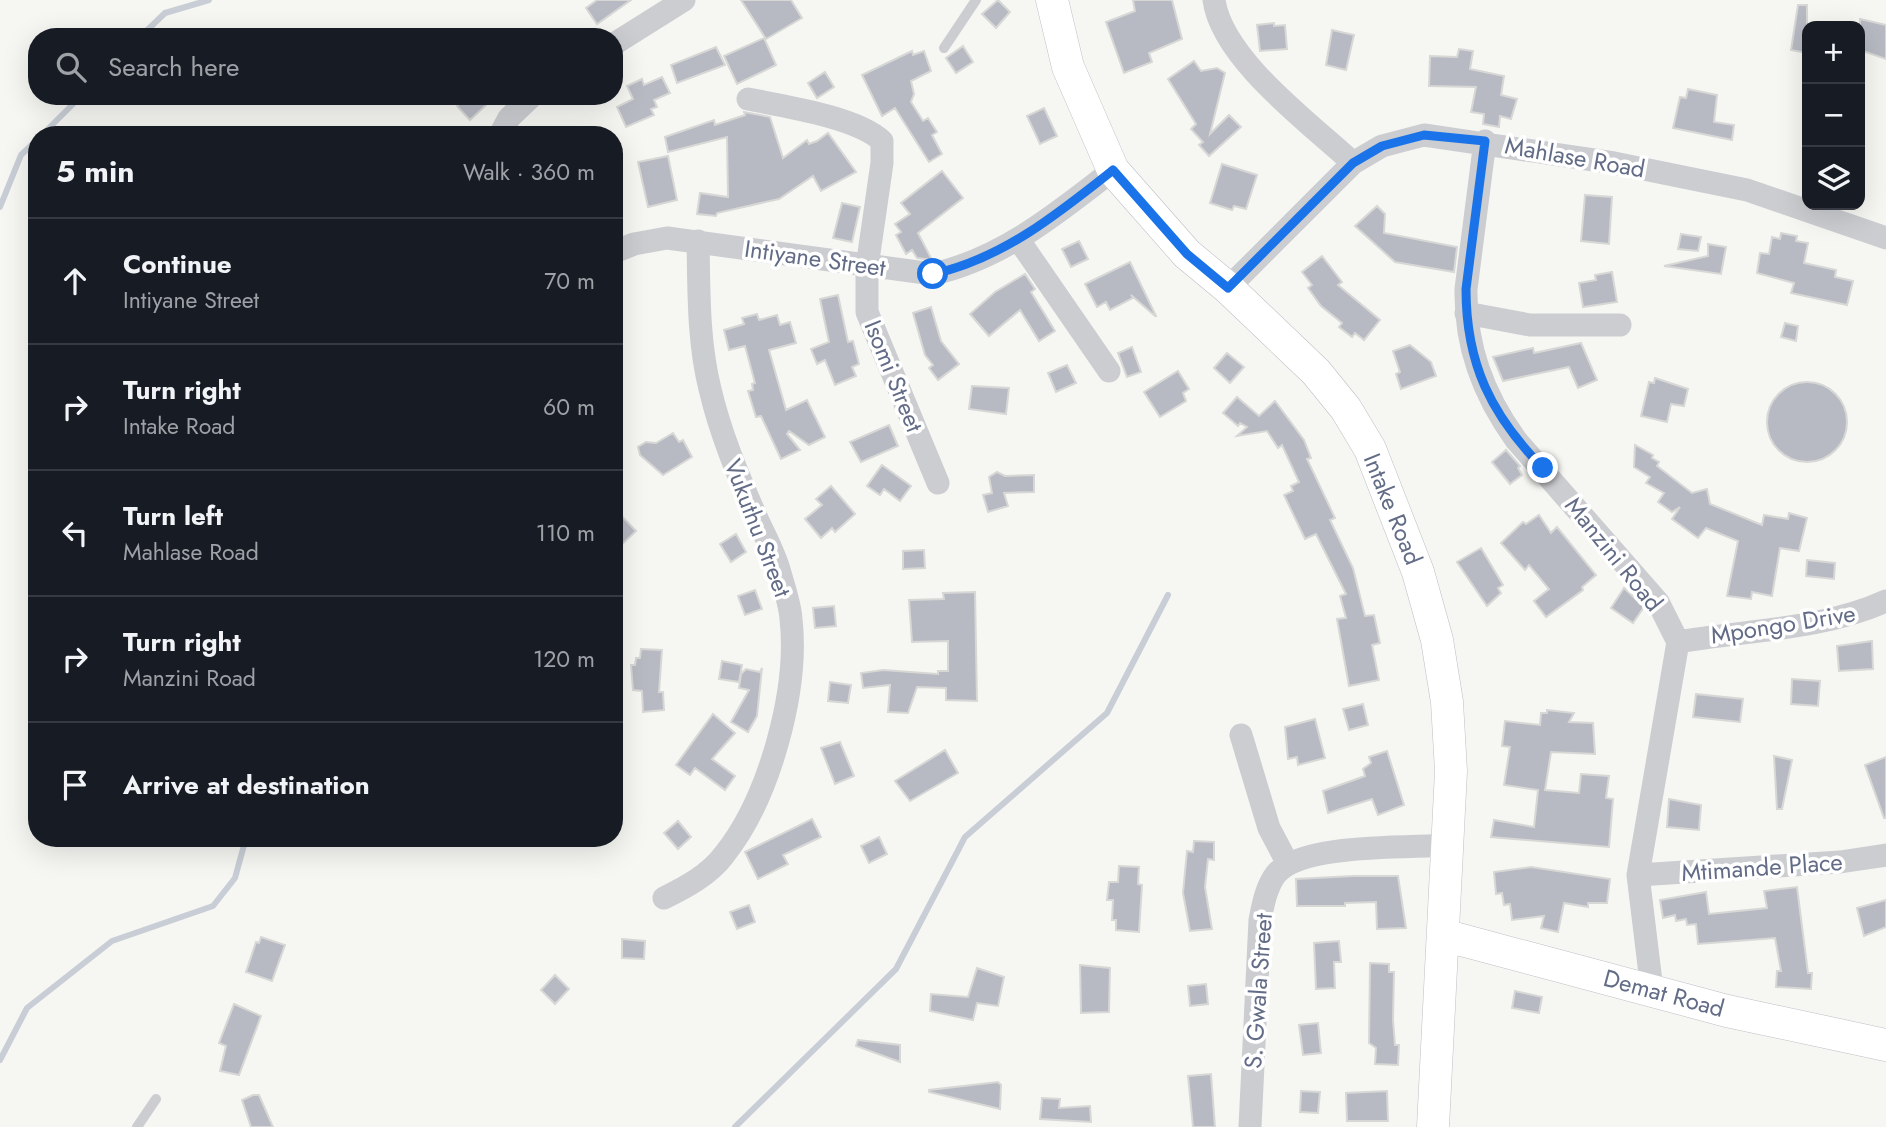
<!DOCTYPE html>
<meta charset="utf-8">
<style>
:root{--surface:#171b24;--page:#20242c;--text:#f1f3f6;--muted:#9ea1a6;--line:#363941}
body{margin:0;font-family:Jost,sans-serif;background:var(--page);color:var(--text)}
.controls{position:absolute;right:21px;top:21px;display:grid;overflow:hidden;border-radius:14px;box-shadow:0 7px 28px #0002}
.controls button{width:63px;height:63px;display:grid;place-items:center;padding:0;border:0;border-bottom:2px solid var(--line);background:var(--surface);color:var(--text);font:35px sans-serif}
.stop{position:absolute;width:21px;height:21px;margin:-16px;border:5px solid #1a73e8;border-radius:50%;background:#fff}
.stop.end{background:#1a73e8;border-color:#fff;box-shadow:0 2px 7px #0008}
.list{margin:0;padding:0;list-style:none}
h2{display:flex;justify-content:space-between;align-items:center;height:91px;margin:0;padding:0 28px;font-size:30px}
h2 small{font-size:23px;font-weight:400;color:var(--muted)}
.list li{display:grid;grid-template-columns:46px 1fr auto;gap:21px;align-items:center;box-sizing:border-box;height:126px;padding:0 28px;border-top:2px solid var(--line)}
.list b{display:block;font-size:26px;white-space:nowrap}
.list p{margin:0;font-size:23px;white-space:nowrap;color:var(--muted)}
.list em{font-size:23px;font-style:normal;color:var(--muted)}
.icon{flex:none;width:38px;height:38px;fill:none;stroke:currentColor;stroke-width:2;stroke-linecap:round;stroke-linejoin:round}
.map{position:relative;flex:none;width:1886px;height:1127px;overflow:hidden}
.search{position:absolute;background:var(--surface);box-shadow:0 7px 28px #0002;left:28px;top:28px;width:595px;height:77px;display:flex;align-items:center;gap:18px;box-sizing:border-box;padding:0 24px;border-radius:28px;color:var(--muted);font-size:26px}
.panel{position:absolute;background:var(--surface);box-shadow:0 7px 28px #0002;left:28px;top:126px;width:595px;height:721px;border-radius:28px}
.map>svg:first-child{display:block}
</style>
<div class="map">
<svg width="1886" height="1127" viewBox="0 0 1886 1127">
<rect width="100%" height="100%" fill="#f6f7f3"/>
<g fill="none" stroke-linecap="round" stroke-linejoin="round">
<path stroke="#c9ced6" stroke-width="6" d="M140 37 165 13 209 0
M42 135 81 96
M0 207 21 155 37 140
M0 1060 27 1008 112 941 213 906 235 878 246 838
M735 1127 896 969 965 837 1107 713 1168 595"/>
</g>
<path fill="#b8bac3" stroke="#d7d8d6" stroke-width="2" d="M597 0H631L597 24 586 8Z
M741 0H791L802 18 766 39Z
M998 0 1010 12 996 28 982 14Z
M1133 0H1172L1182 39 1149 53 1152 62 1124 73 1106 22 1135 11Z
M1798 5H1807V53L1791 50Z
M1860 19 1886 25V59L1860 50Z
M1274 23V26L1285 25 1287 49 1260 51 1257 25Z
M1332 30 1354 35 1346 70 1326 65Z
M764 38 776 65 737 84 724 56Z
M963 46 973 62 956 73 946 58Z
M716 47 725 65 677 83 671 65Z
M1459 49 1473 51 1470 69 1504 76 1501 95 1517 99 1511 119 1500 116 1499 127 1483 124 1484 114 1471 112 1476 87 1429 86 1430 56 1457 57Z
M912 51 913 55 924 51 931 71 911 81 914 94 911 102 923 121 928 118 937 132 932 135 942 154 929 162 895 108 882 116 862 75Z
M1194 61 1201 71 1217 68 1225 73 1210 134 1229 115 1241 127 1209 156 1199 145 1203 142 1191 129 1196 124 1168 79Z
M825 72 834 87 817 98 808 83Z
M662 77 670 93 654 100 657 107 651 109 654 115 626 127 617 107 633 99 627 86 642 79 644 85Z
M1688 89 1717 95 1714 122 1734 125 1732 140 1673 128 1680 97 1686 98Z
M468 96H477L486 105 470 120 457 106Z
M1044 108 1057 136 1040 144 1027 116Z
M744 112 770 117 783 158 807 140 809 144 817 141 828 133 856 172 821 191 813 176 779 199 717 213 716 216 697 214 700 193 728 197 727 137 668 152 665 137 714 120 715 125 745 115Z
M668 156 677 200 648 207 638 162Z
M1222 164 1257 175 1246 209 1234 206 1232 210 1210 203Z
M942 171 963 198 918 233 932 260 917 258 912 250 906 254 896 235 901 232 895 224 910 214 901 203Z
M1585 195 1612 197 1609 244 1581 241Z
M842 203 860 207 852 242 833 238Z
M1377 206 1385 214 1384 233 1457 247 1454 272 1395 262 1355 226Z
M1781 233 1797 236 1796 241 1808 243 1804 263 1836 270 1835 277 1853 281 1847 305 1791 293 1794 283 1757 273 1760 253 1769 254 1772 237 1780 239Z
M1681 234 1701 237 1698 251 1678 249Z
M1079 241 1088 259 1071 267 1062 249Z
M1708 244 1726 247 1721 274 1664 266 1708 256Z
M1322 256 1342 282 1338 285 1380 320 1364 340 1355 333 1352 337 1339 327 1342 323 1321 306 1308 288 1312 285 1302 272Z
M1130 262 1156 316H1155L1131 295 1133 298 1110 310 1106 302 1097 307 1085 284Z
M1612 272 1617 302 1583 307 1579 283 1596 280 1595 275Z
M1025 274 1035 289 1031 292 1055 331 1039 341 1020 310 989 336 970 314 995 292Z
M838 295 848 342 853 341 859 364 852 367 856 376 835 385 825 360 817 364 811 349 829 342 820 299Z
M931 307 941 341 959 364 938 380 929 368 933 365 925 355 913 313Z
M757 314 759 320 777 315 780 325 790 322 796 343 769 350 786 410 807 400 825 437 809 445 789 431 787 434 800 450 781 459 761 416 756 417 748 391 753 390 752 384 755 383 745 346 729 350 724 330 744 324 742 318Z
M1785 323 1798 326 1796 341 1781 337Z
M1581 343 1597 380 1578 388 1569 367 1503 381 1493 357 1533 348 1534 353Z
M1410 345 1431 362 1436 376 1401 389 1396 374 1400 372 1393 351Z
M1132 347 1141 372 1127 377 1118 353Z
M1227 353 1244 367 1230 383 1214 368Z
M1067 365 1076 383 1056 392 1048 373Z
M1178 371 1189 389 1183 393 1186 401 1160 417 1144 392Z
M1655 378 1688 389 1684 406 1671 404 1667 422 1641 416 1649 382 1654 383Z
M1767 422a40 40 0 1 1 80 0a40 40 0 1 1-80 0Z
M972 386 1009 388 1006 414 969 409Z
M1237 397 1259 416 1275 401 1304 440 1311 458 1307 459 1335 518 1330 520 1353 568 1365 616 1374 615 1380 643 1372 645 1379 680 1349 686 1337 619 1346 618 1340 596 1346 594 1316 534 1305 539 1284 495 1293 491 1291 486 1299 482 1282 445 1278 448 1267 431 1237 436 1247 427 1240 423 1238 426 1223 413Z
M889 425 898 446 861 462 850 442Z
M673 433 679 442 683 440 692 457 663 475 640 455 638 447 646 442 656 443Z
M1635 445 1653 455 1652 458 1659 462 1657 466 1692 493 1707 489 1710 504 1762 525 1764 515 1788 519 1789 513 1807 518 1799 551 1780 548 1772 596 1752 592 1751 599 1727 596 1738 541 1706 528 1698 538 1672 519 1680 507 1672 512 1658 502 1664 493 1646 483 1650 477 1634 467Z
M1506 450 1520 466 1518 468 1522 475 1510 484 1492 462Z
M882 465 911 486 900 501 884 489 880 495 867 486Z
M997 472 1005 476 1034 475V492L1004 493 1008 506 988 512 983 495 992 493 989 477Z
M831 486 855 514 835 532 832 528 821 538 805 519 822 505 816 499Z
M614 508 636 531 614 552Z
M1539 515 1551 533 1557 527 1596 575 1582 587 1583 590 1546 617 1534 601 1549 589 1529 565 1525 570 1501 543 1523 522 1526 524Z
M736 534 746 552 731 562 720 544Z
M1481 548 1503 585 1498 588 1501 593 1487 606 1457 562Z
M924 550 925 568 903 569V551Z
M1807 560 1835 563 1834 579 1806 576Z
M1624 588 1644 607 1633 623 1611 608Z
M755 590 762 609 745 615 738 596Z
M975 592 977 701 946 700V688L917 687 908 713 888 712 890 685 863 688 861 673 883 670 938 674V671H948V641L912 642 909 600 944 599 943 593Z
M834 606 836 626 815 628 813 608Z
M1872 641 1873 669 1839 671 1837 646Z
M641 649 662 650 659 692H663L664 710 643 712 642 691 633 690 631 665H635L636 658H640Z
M722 661 742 665 739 682 719 679Z
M762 668 757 716 748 732 731 722 749 690 739 688 741 674 746 669 760 672Z
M1792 679 1820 681 1818 706 1791 704Z
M830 682 851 685 848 703 828 701Z
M1696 694 1743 699 1740 722 1693 717Z
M1363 704 1368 725 1349 730 1343 709Z
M1547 710 1574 713 1569 722 1593 723 1595 754 1551 752 1545 790 1579 793 1581 774 1609 776 1606 798 1613 799 1609 847 1491 837 1494 820 1534 827 1538 790 1504 785 1510 747 1502 746 1505 721 1540 725 1541 713H1547Z
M713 714 735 733 712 759 735 776 725 790 695 768 690 775 676 765Z
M1315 719 1325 758 1298 765 1297 757 1288 759 1285 727Z
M840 742 854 776 835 784 821 748Z
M945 750 958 773 910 801 895 781Z
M1387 751 1404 805 1378 815 1372 799 1328 813 1323 791 1365 776 1363 769 1371 763 1369 757Z
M1774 756 1792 760 1782 809H1777Z
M1886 757V818H1884L1865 765Z
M1669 799 1701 805 1699 830 1667 827Z
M812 819 821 837 783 855 788 864 758 879 745 852Z
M678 821 691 837 678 849 664 833Z
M879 837 887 854 869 863 861 846Z
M1194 841 1214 842V860L1208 859 1205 887 1212 929 1190 931 1183 893 1187 851 1193 852Z
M1119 866 1139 867 1138 884 1142 885 1139 932 1116 930V920H1112L1113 900H1107L1109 882H1118Z
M1531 867 1610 879 1607 903H1588V907L1564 903 1558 932 1541 928 1544 916 1512 920 1510 904 1504 905 1502 893 1496 894 1494 872Z
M1353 876H1398L1406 928 1377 929 1376 902 1345 903V906H1297L1296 879Z
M1797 887 1808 973H1812L1811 989 1776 987 1777 971H1781L1775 938 1698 944 1696 924 1687 925 1686 919 1676 921 1675 915 1663 918 1660 900 1706 892 1709 914 1767 908 1764 891Z
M1886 900V927L1864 936 1857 908Z
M749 905 755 922 737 929 730 912Z
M261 937 285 945 272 981 246 972 256 942 259 943Z
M622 939 645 941 644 959 622 958Z
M1339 941 1341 962H1334L1335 988 1316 989 1314 943Z
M1370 963 1389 964V972H1394L1393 1020 1395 1045H1399L1398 1065 1375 1064 1376 1048 1369 1043Z
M1080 965 1110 968 1109 1012 1081 1013Z
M977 968 1004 977 998 1006 977 1003 973 1020 930 1011 931 994 968 997Z
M555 975 569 989 555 1004 541 990Z
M1206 984 1208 1004 1190 1006 1188 986Z
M1515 991 1542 997 1539 1013 1512 1008Z
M234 1004 261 1016 239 1075 220 1071 226 1046 219 1043Z
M1318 1023 1321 1053 1303 1055 1299 1025Z
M858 1040 900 1045V1062L856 1046Z
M1211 1074 1215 1127H1193L1188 1076Z
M998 1082 1001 1085 1000 1109 929 1092V1090Z
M1301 1091 1320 1092 1318 1113 1300 1112Z
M1387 1091 1388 1121H1347L1346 1093Z
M253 1095H259L273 1127H251L242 1100Z
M1042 1098 1060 1099 1059 1108 1090 1106 1091 1122 1040 1119Z"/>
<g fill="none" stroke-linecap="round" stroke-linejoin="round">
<g stroke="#bdbfc5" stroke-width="33">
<path id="secondary" d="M1052 0 1068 67 1113 170 1187 254 1228 288 1316 372 1346 409 1370 449 1418 572 1437 640 1447 702 1451 771 1433 1127
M1443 935 1727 1011 1886 1045"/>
</g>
<path stroke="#cbcdd1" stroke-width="10" d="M944 48 976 0
M137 1127 156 1099"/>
<path stroke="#cbcdd1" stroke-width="23" d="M1214 0C1222 59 1310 123 1353 163
M614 44 684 0
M748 99C783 106 857 117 882 141V163L867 267V312L938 483
M500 135 509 118 532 96
M1485 141 1466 289C1465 346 1483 394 1516 440L1658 602 1678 642 1638 875 1652 990
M1018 239 1109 371
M614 252 634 244 667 238 933 274C1002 259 1059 212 1113 170
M1228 288 1353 163 1382 146 1424 135 1614 163 1747 190 1886 238
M1466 313 1530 325H1620
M1678 642C1746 630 1823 630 1886 601
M1241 735 1269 828 1288 864
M1638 875 1840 862 1886 855
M664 898C686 887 709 875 724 855 769 799 799 691 791 619 790 604 784 587 780 573 775 553 763 533 755 514 737 473 720 432 710 389 698 341 699 291 698 241
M1250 1127 1260 920C1263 905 1266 887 1276 874 1301 843 1409 848 1449 845"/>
<use href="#secondary" stroke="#fff" stroke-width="32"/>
</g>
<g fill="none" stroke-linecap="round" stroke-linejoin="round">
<path stroke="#1a73e8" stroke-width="9" d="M933 274C1002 259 1059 213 1113 170L1187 254 1228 288 1353 163 1382 146 1424 135 1485 141 1466 289C1466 364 1491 415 1543 468"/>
</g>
<g text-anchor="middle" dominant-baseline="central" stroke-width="7" stroke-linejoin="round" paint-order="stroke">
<g font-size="24" fill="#636c87" stroke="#fff">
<text transform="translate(1575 157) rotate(10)">Mahlase Road</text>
<text transform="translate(815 258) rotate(8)">Intiyane Street</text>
<text transform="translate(894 376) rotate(68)">Isomi Street</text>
<text transform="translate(1393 509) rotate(68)">Intake Road</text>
<text transform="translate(758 528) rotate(69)">Vukuthu Street</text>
<text transform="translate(1614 554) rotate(51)">Manzini Road</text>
<text transform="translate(1783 624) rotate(-9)">Mpongo Drive</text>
<text transform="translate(1762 867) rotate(-4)">Mtimande Place</text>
<text transform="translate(1258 991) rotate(-86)">S. Gwala Street</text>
<text transform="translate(1664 993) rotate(15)">Demat Road</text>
</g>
</g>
</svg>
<div class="controls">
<button>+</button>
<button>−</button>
<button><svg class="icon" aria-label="layers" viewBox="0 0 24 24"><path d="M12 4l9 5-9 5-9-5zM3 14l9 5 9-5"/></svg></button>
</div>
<div class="stop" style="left:933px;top:274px"></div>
<div class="stop end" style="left:1543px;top:468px"></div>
<div class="search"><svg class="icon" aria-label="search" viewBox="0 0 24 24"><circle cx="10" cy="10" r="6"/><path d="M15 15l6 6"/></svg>Search here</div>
<section class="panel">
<h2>5 min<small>Walk · 360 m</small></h2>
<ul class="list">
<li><svg class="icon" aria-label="ahead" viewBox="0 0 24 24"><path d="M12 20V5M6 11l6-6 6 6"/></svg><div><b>Continue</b><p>Intiyane Street</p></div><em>70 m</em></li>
<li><svg class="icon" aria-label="right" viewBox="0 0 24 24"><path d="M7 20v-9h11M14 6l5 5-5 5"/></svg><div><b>Turn right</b><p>Intake Road</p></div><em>60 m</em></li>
<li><svg class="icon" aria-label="left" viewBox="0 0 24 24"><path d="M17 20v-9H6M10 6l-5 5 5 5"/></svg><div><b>Turn left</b><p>Mahlase Road</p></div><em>110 m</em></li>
<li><svg class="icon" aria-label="right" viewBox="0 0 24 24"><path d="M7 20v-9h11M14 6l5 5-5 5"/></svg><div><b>Turn right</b><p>Manzini Road</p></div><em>120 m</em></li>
<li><svg class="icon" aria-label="arrive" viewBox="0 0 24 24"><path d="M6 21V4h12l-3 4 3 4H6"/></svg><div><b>Arrive at destination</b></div></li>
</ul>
</section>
</div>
